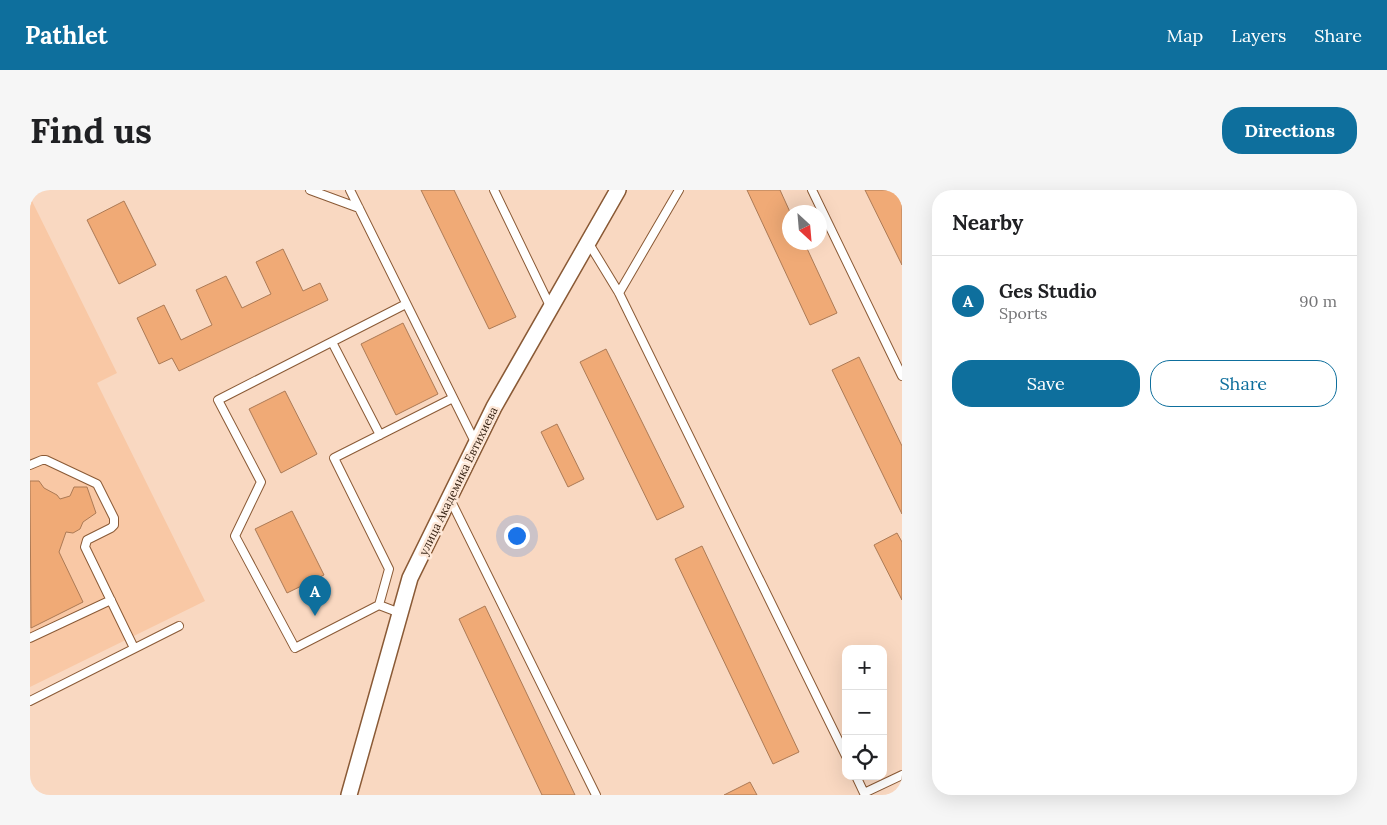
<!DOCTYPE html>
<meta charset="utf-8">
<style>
:root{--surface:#fff;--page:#f6f6f6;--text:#202124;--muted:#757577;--line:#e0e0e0;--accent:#0e6f9d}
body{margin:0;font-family:Lora,serif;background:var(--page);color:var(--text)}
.controls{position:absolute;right:15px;bottom:15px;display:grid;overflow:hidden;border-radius:10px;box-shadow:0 5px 20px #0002}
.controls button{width:45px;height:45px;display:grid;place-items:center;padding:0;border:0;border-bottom:1px solid var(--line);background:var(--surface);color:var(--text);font:25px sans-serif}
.compass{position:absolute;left:752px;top:15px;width:45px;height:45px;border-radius:50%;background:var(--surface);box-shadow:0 5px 20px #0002;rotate:154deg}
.you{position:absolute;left:486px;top:345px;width:18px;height:18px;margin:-12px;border:4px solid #fff;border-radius:50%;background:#1a73e8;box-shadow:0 0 0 8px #1a73e833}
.badge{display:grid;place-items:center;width:32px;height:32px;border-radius:50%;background:var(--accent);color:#fff;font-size:16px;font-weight:700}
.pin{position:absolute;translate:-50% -41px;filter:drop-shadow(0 1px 2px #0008)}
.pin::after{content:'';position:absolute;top:26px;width:18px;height:15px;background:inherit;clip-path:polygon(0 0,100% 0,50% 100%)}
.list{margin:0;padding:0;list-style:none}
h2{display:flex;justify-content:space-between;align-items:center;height:65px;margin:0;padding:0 20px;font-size:21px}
h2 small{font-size:16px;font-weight:400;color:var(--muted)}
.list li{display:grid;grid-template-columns:32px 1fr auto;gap:15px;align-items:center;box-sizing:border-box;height:90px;padding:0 20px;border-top:1px solid var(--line)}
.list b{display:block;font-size:19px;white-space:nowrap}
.list p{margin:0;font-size:16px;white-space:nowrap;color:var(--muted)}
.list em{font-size:16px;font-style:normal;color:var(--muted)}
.actions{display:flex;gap:10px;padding:15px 20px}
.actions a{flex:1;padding:11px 0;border:1px solid var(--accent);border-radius:20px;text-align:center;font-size:18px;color:var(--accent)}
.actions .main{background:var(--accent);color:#fff}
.icon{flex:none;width:28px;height:28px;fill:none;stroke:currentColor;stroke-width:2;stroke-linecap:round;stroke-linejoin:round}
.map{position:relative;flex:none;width:872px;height:605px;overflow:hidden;border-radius:20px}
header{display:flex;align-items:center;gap:30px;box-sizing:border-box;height:70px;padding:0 25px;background:var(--accent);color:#fff}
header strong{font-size:24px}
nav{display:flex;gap:28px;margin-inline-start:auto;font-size:18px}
.intro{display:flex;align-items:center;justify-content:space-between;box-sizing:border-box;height:120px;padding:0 30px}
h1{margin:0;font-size:35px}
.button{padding:12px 22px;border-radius:20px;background:var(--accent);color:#fff;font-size:18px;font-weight:700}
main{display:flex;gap:30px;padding:0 30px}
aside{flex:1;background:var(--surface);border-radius:20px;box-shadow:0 5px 20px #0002}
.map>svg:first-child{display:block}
</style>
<header>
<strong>Pathlet</strong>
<nav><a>Map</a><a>Layers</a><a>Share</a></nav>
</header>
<div class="intro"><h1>Find us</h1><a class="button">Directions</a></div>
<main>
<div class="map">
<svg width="872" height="605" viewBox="0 0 872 605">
<rect width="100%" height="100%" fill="#f9d8c1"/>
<path fill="#f9c8a5" d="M0 7 87 183 67 193 175 411 0 497Z"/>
<path fill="#f0aa76" stroke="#ac7a55" d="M391 0H424L486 127 459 139Z
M717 0H750L760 22 759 52H774L807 123 780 135Z
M835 0H872V75Z
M94 11 126 75 89 94 57 30Z
M253 59 273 101 290 93 298 110 149 181 142 168 129 174 107 128 134 115 151 150 182 135 166 100 196 86 212 118 241 104 226 72Z
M373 133 408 204 366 225 331 154Z
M576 159 654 317 627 330 550 172Z
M829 167 872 256V324L802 180Z
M255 201 287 264 251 283 219 219Z
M527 234 554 289 538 297 511 242Z
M0 291H9L14 298 27 305 30 309 40 306 44 297H57L66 323 53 332 50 339 43 343 36 342 29 362 53 412 1 438Z
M262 321 294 385 257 403 225 339Z
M867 343 872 352V410L844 355Z
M672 356 769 562 743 574 645 369Z
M455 416 545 605H512L429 429Z
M720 592 727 605H694Z"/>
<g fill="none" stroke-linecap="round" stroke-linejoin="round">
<g stroke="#8a5a36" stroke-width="10">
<path id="service" d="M280 0 329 18
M320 0 446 254
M464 0 521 118
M782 0 872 186
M558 52 589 103 816 566
M589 103 649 0
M376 114 188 210 231 292 205 346 265 458 349 415 359 379 304 268 423 208
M302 152 350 245
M0 275 12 270H16L67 294 84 328V335L81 338 57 350 55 357 104 458
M420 309 566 605
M349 415 370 423
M0 448 81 410
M0 511 149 436
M826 586 834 603 872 585"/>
</g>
<g stroke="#8a5a36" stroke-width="18">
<path id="minor" d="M319 605 380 388 464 217 588 0"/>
</g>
<use href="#service" stroke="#fff" stroke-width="8"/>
<use href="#minor" stroke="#fff" stroke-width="15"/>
</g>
<g text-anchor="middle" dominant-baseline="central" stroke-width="5" stroke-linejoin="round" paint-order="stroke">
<g font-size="12" fill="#372314" stroke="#fee8d8">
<text transform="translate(428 291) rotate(-64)">улица Академика Евтихиева</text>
</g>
</g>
</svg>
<div class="controls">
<button>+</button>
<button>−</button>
<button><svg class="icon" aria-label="locate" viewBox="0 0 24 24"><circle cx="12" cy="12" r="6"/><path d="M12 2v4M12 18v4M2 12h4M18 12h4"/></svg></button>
</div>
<svg class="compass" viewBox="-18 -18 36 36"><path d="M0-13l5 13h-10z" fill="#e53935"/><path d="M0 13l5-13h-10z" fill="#757577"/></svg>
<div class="you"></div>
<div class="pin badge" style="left:285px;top:426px">A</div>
</div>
<aside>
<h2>Nearby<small></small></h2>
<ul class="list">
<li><span class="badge">A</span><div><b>Ges Studio</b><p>Sports</p></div><em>90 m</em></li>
</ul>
<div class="actions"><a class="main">Save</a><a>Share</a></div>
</aside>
</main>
